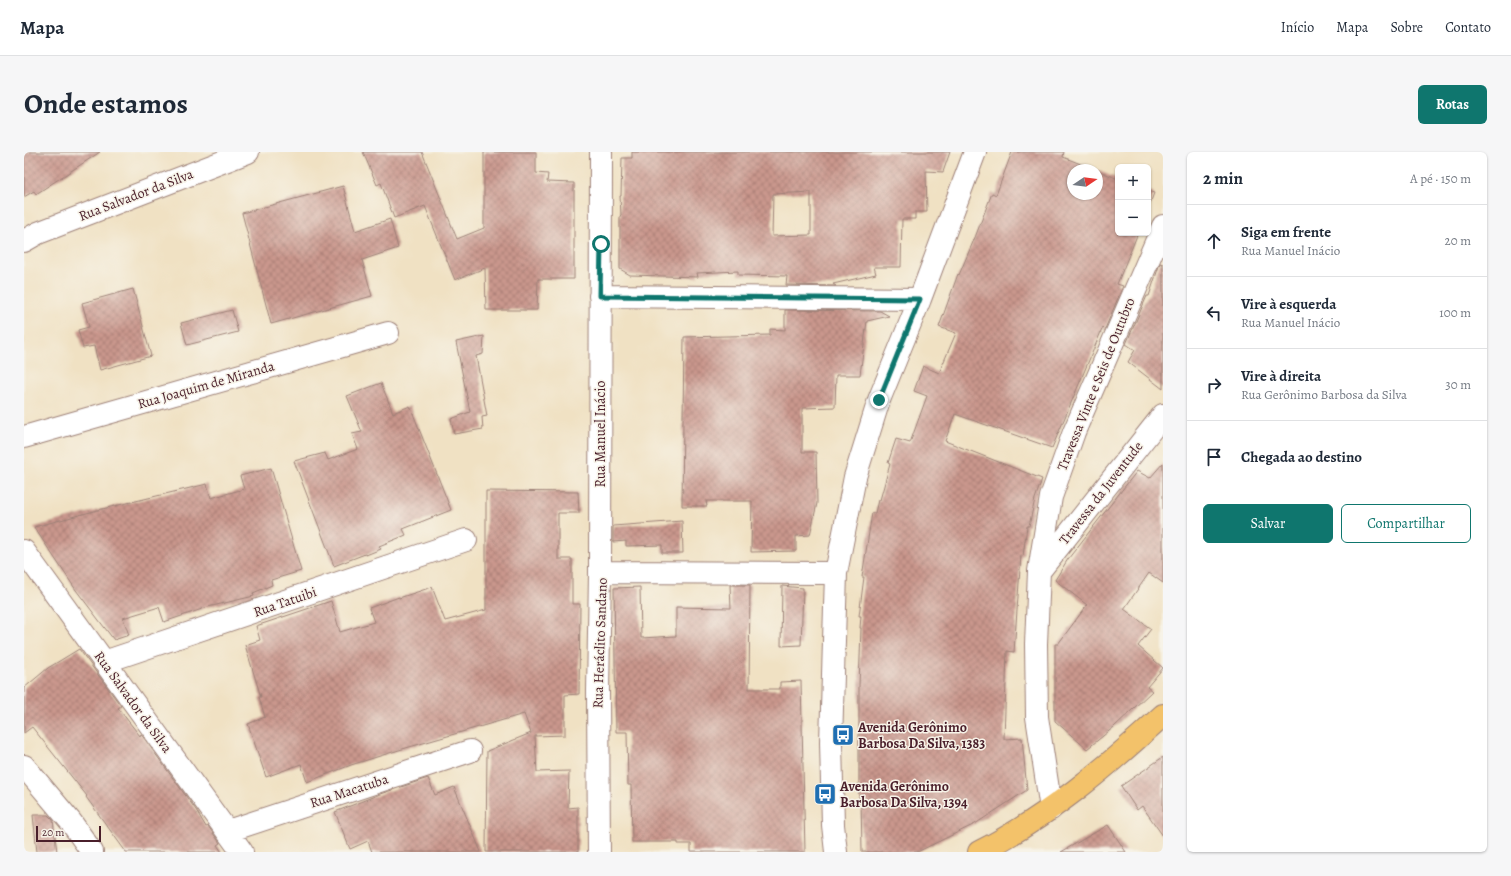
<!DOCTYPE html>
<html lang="pt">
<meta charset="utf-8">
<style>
:root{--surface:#fff;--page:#f6f6f7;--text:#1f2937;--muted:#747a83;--line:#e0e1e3;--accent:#0f766e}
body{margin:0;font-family:Alegreya,serif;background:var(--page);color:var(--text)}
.controls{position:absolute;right:12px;top:12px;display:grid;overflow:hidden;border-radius:6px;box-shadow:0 1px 3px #0004}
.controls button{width:36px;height:36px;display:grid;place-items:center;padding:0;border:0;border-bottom:1px solid var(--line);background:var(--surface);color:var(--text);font:20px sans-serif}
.compass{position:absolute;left:1043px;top:12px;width:36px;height:36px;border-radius:50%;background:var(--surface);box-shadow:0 1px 3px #0004;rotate:77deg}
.scale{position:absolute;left:12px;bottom:10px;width:65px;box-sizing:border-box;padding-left:4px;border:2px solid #4a1f2b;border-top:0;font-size:11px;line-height:14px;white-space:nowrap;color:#4a1f2b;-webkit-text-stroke:3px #f7f3e8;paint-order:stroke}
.stop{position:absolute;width:12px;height:12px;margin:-9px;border:3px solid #0f766e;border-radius:50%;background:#fff}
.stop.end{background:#0f766e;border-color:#fff;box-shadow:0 1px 4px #0008}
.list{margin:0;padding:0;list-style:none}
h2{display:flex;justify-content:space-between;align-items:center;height:52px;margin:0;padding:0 16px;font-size:17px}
h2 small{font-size:13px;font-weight:400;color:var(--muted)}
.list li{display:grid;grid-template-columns:26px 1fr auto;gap:12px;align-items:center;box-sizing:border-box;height:72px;padding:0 16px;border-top:1px solid var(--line)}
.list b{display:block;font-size:15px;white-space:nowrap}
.list p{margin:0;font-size:13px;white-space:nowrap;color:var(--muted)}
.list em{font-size:13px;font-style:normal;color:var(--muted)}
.actions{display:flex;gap:8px;padding:12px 16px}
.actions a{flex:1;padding:9px 0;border:1px solid var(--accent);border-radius:6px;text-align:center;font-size:14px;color:var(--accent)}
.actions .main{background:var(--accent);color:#fff}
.icon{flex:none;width:22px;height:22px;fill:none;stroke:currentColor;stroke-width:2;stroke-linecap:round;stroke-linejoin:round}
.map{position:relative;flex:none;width:1139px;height:700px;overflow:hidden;border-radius:6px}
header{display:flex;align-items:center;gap:24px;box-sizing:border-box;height:56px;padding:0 20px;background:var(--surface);border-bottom:1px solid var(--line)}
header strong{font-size:19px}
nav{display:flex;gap:22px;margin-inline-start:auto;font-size:14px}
.intro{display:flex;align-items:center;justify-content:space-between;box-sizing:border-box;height:96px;padding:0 24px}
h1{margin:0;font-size:28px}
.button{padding:10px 18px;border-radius:6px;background:var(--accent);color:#fff;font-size:14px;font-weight:700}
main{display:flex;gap:24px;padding:0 24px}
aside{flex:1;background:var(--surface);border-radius:6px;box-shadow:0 1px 3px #0004}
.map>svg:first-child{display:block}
</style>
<header>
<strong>Mapa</strong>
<nav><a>Início</a><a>Mapa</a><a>Sobre</a><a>Contato</a></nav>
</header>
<div class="intro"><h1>Onde estamos</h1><a class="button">Rotas</a></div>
<main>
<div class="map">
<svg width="1139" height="700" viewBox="0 0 1139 700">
<defs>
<pattern id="building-cross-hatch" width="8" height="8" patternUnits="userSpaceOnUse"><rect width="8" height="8" fill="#ca978d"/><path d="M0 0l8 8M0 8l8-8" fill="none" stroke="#a67b73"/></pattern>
</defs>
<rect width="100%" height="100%" fill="#f7f3e8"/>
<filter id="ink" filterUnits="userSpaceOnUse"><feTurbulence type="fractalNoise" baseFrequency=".025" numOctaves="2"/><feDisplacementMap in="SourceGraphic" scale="8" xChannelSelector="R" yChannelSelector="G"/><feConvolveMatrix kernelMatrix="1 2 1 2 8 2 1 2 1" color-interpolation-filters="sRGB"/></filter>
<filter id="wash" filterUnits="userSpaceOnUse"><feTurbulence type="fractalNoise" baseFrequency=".012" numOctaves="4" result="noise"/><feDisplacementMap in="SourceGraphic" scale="16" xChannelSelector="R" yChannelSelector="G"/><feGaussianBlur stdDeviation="0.9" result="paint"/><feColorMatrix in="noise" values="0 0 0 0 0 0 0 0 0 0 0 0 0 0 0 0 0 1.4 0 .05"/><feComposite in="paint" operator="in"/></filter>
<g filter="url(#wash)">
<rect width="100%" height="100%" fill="#f0e1c3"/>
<g id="blocks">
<path fill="url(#building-cross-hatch)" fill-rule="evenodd" d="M0 0H76L12 42 10 39 0 45Z
M339 0H398L433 87 460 76V0H512V21L524 22 523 30 550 31V127H514L513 158H462L461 116 431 128 401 54 370 66 357 31 353 33Z
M608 0H926L919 20 902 19 903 60H891V67H878L877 115H850L852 122 809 132 812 134 762 133 763 124 714 123V119L673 121 674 125 606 123 596 117V64L597 63 596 44H597L598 6H608ZM787 40V83L748 84 749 42Z
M988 0H1040L1039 5 1072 18H1049V42H1073V18L1094 27V81H1114L1093 132 1099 134 1081 177 1079 175 1028 296 931 262 921 289 1018 327 1011 347 1005 374H1003L999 404 997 403 990 500 983 499 980 587 998 586 1003 638 951 672 893 700H838L837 646 835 647V534L837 476H836L837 464H835L840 425H838L848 361H851L854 348H856L866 312 864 311 872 287 886 291 903 244 890 239 899 214 915 221 932 181 915 175 934 122 935 123 952 83 968 41 972 43Z
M319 34 331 79 366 67 374 96 338 108 348 144 247 172 218 61Z
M1124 39 1130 41 1124 57Z
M1136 111 1139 112V237L1104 210 1111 198 1102 192 1123 144H1125Z
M109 137 127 204 76 218 70 194 59 196 54 178 65 175 58 151Z
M208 158 214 180 163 193 157 171Z
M761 158 856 159 865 164 843 169 836 223H812L811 255 778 256V300H792L793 351 786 383 772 384V399L727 400 728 349H682L683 354H658L660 185 746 183V177L761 178Z
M460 184 459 202 452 204 463 264 458 265 459 277 430 282 427 267 446 260 432 190Z
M357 231 369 261 386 254 427 358 379 377 382 383 355 394 357 397 342 403 341 402 310 414 270 309 301 301 304 308 334 297 328 282 338 280 323 244Z
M1139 311V431L1125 421 1100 457 1127 477 1114 494 1139 516 1123 535 1128 539 1090 575 1063 597 1031 569V492H1034L1063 453 1031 428 1044 407 1113 319 1126 326Z
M247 316 277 419 247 428 248 433 229 441 230 444 184 455 140 470 135 455 99 466 105 483 90 488 52 438 10 375 74 358 183 332 187 346 220 337 216 324Z
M462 339 554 340 555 361H534V407H548V452H556L555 542 541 543V583L511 584 513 620 545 619 544 656 554 655V700H462L463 599 507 581 500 562 375 598 327 613 283 630 277 612 242 625 224 572 241 565 235 545H237L221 493 236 488 232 474 307 449 316 480 350 470 345 456 375 445V446L408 435 421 469 462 458Z
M658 369 659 401H638V393L602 394V389L589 390V374Z
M706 433H726L725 537H756V530L777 529 781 700H667V692H654V690H608L607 633H604L603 580H592L590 436 616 435 617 486 652 484V455L707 456Z
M758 434 779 436 777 493 757 494Z
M55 497 97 554 94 556 116 584 117 582 172 658 182 675 184 674 196 691 193 693 198 700H102L62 645 63 644 8 575 0 581V536L24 516Z
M1139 605V684L1118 654 1113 658 1097 634Z
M404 626 411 643 430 635 457 700H348L344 689 326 697 311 660 356 642Z
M9 663H24L29 668 33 700H13Z
M1084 673 1102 700H1037Z"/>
</g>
</g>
<g filter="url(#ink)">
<use href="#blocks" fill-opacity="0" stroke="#9d8077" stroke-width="1"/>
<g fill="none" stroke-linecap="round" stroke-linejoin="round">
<g stroke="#9d8077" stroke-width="24">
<path id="minor" d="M0 89 14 81 224 0
M576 144 896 147
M0 285 364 181
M0 399 218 700
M1017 417 1139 263
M576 420 812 421
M80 510 442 388
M0 614 47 670 68 700
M1027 657 1013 565 1012 492 1015 419 1027 345 1050 280 1139 74
M204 679 446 599
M575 700 574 540 576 420 577 0
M812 700 809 673 807 590 812 421 831 325 855 248 896 147 951 0"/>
</g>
<g stroke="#9d8077" stroke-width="24">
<path id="major" d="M955 700C1024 665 1083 615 1139 563"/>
</g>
<use href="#minor" stroke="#fff" stroke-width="22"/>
<use href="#major" stroke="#f3c26a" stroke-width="22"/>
</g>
</g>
<g fill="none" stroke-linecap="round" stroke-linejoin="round" filter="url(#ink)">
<path stroke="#0f766e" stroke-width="5" d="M577 92 576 144 896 147 855 248"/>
</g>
<defs>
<g id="bus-square" transform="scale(1.15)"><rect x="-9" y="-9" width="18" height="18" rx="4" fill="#1f6fb2" stroke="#f7f3e8"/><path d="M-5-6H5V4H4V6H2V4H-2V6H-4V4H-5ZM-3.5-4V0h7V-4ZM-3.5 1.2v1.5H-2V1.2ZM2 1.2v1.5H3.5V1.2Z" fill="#fff"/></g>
</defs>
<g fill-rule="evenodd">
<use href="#bus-square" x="819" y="583"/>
<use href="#bus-square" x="801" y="642"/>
</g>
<g text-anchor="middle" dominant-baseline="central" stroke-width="3" stroke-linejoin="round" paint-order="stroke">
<g font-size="14" fill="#4a1f2b" stroke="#f7f3e8">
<text transform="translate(112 43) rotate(-21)">Rua Salvador da Silva</text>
<text transform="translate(1072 232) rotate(-68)">Travessa Vinte e Seis de Outubro</text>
<text transform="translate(182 233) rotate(-16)">Rua Joaquim de Miranda</text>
<text transform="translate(576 282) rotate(-90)">Rua Manuel Inácio</text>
<text transform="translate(1077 341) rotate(-52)">Travessa da Juventude</text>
<text transform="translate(261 450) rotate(-19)">Rua Tatuibi</text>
<text transform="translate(576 491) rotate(-88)">Rua Heráclito Sandano</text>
<text transform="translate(109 550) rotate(54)">Rua Salvador da Silva</text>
<text transform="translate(325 639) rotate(-18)">Rua Macatuba</text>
</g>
<g font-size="14" font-weight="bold" fill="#4a1f2b" stroke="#f7f3e8" text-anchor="start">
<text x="834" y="575">Avenida Gerônimo<tspan x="834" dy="16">Barbosa Da Silva, 1383</tspan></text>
<text x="816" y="634">Avenida Gerônimo<tspan x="816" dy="16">Barbosa Da Silva, 1394</tspan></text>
</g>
</g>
</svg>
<div class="controls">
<button>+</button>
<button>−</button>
</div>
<svg class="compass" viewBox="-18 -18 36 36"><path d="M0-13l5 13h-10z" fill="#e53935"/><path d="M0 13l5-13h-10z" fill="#747a83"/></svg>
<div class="scale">20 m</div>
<div class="stop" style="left:577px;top:92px"></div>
<div class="stop end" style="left:855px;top:248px"></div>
</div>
<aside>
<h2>2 min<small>A pé · 150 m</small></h2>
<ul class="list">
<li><svg class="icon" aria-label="ahead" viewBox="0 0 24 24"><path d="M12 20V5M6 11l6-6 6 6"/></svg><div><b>Siga em frente</b><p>Rua Manuel Inácio</p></div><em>20 m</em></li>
<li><svg class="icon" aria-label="left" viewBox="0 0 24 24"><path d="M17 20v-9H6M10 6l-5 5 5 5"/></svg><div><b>Vire à esquerda</b><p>Rua Manuel Inácio</p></div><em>100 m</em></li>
<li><svg class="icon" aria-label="right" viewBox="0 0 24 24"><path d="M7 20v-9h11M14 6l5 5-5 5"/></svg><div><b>Vire à direita</b><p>Rua Gerônimo Barbosa da Silva</p></div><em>30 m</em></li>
<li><svg class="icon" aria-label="arrive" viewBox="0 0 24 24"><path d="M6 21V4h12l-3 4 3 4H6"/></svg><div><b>Chegada ao destino</b></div></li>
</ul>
<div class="actions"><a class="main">Salvar</a><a>Compartilhar</a></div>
</aside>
</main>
